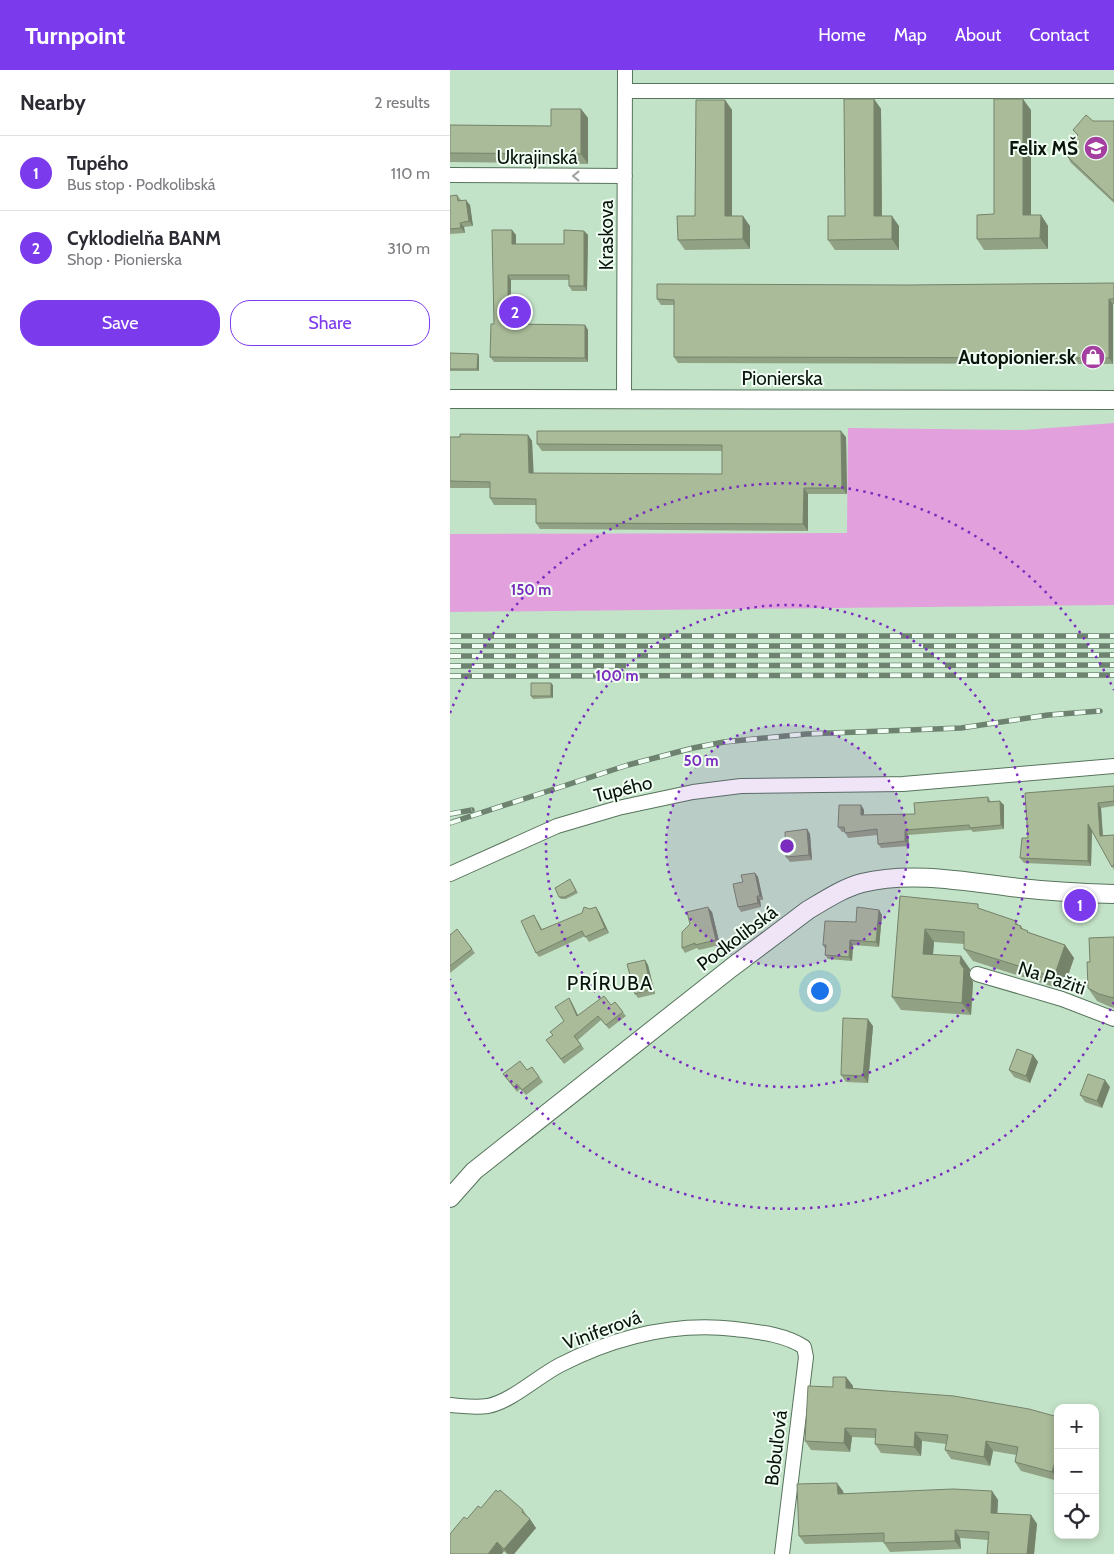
<!DOCTYPE html>
<meta charset="utf-8">
<style>
:root{--surface:#fff;--page:#f7f7f7;--text:#2b2b33;--muted:#7c7c81;--line:#e1e1e2;--accent:#7c3aed}
body{margin:0;font-family:Cabin,sans-serif;background:var(--page);color:var(--text)}
.controls{position:absolute;right:15px;bottom:15px;display:grid;overflow:hidden;border-radius:10px;box-shadow:0 2px 8px #0003}
.controls button{width:45px;height:45px;display:grid;place-items:center;padding:0;border:0;border-bottom:1px solid var(--line);background:var(--surface);color:var(--text);font:25px sans-serif}
.you{position:absolute;left:369px;top:920px;width:18px;height:18px;margin:-12px;border:4px solid #fff;border-radius:50%;background:#1a73e8;box-shadow:0 0 0 8px #1a73e833}
.badge{display:grid;place-items:center;width:32px;height:32px;border-radius:50%;background:var(--accent);color:#fff;font-size:16px;font-weight:700}
.pin{position:absolute;translate:-50% -50%;border:2px solid #fff;box-shadow:0 1px 5px #0006}
.list{margin:0;padding:0;list-style:none}
h2{display:flex;justify-content:space-between;align-items:center;height:65px;margin:0;padding:0 20px;font-size:21px}
h2 small{font-size:16px;font-weight:400;color:var(--muted)}
.list li{display:grid;grid-template-columns:32px 1fr auto;gap:15px;align-items:center;box-sizing:border-box;height:75px;padding:0 20px;border-top:1px solid var(--line)}
.list b{display:block;font-size:19px;white-space:nowrap}
.list p{margin:0;font-size:16px;white-space:nowrap;color:var(--muted)}
.list em{font-size:16px;font-style:normal;color:var(--muted)}
.actions{display:flex;gap:10px;padding:15px 20px}
.actions a{flex:1;padding:11px 0;border:1px solid var(--accent);border-radius:20px;text-align:center;font-size:18px;color:var(--accent)}
.actions .main{background:var(--accent);color:#fff}
.icon{flex:none;width:28px;height:28px;fill:none;stroke:currentColor;stroke-width:2;stroke-linecap:round;stroke-linejoin:round}
.map{position:relative;flex:none;width:664px;height:1484px;overflow:hidden}
header{display:flex;align-items:center;gap:30px;box-sizing:border-box;height:70px;padding:0 25px;background:var(--accent);color:#fff}
header strong{font-size:24px}
nav{display:flex;gap:28px;margin-inline-start:auto;font-size:18px}
main{display:flex}
aside{flex:1;background:var(--surface)}
.map>svg:first-child{display:block}
</style>
<header>
<strong>Turnpoint</strong>
<nav><a>Home</a><a>Map</a><a>About</a><a>Contact</a></nav>
</header>
<main>
<aside>
<h2>Nearby<small>2 results</small></h2>
<ul class="list">
<li><span class="badge">1</span><div><b>Tupého</b><p>Bus stop · Podkolibská</p></div><em>110 m</em></li>
<li><span class="badge">2</span><div><b>Cyklodielňa BANM</b><p>Shop · Pionierska</p></div><em>310 m</em></li>
</ul>
<div class="actions"><a class="main">Save</a><a>Share</a></div>
</aside>
<div class="map">
<svg width="664" height="1484" viewBox="0 0 664 1484">
<rect width="100%" height="100%" fill="#c3e3c8"/>
<path fill="#e2a0dd" d="M664 353V535L0 542V464L397 463 398 358 574 360Z"/>
<g fill="none" stroke-linecap="round" stroke-linejoin="round">
<g stroke="#57745c" stroke-width="16">
<path id="minor" d="M175 21H664
M0 105 175 106
M174 329 175 0
M0 804 107 756 168 738 243 722 291 716 453 714 664 696
M527 904 612 929 664 949
M0 1335C12 1336 25 1338 38 1336 62 1331 87 1307 110 1295 165 1267 223 1252 285 1259 308 1262 334 1264 354 1277L356 1287 332 1484"/>
</g>
<g stroke="#57745c" stroke-width="20">
<path id="tertiary" d="M0 329 664 330
M0 1128 24 1101 281 898 358 840C375 830 393 818 412 813 460 801 513 811 561 817 595 821 629 823 664 824"/>
</g>
<use href="#minor" stroke="#fff" stroke-width="14"/>
<use href="#tertiary" stroke="#fff" stroke-width="18"/>
<g stroke="#6d8370" stroke-width="5.5">
<path id="rail" d="M0 566H664
M0 576H664
M0 586 664 585
M0 596 664 595
M0 606 664 605
M0 744 22 740
M0 753 178 695 243 678 274 672 356 664 511 658 598 645 650 641"/>
</g>
<use href="#rail" stroke="#f1fef3" stroke-width="4" stroke-dasharray="11" stroke-linecap="butt"/>
</g>
<path fill="#91a184" d="M424 29 431 39 432 146 449 156V180H385L378 170 395 146Z
M275 30 282 40V146L300 156V179L235 180 228 170 245 146Z
M131 39 138 48V94L0 92V55L101 56Z
M581 40V145H591L598 156V179L534 180 527 169 544 144Z
M643 51H664V133L621 93 617 86 628 66 623 60Z
M7 125 11 130 20 135 23 156 14 157 15 163 0 164V126Z
M62 160 66 165V174H114L134 161 138 165 137 221H122L119 216V210H61V231H63L66 236V254L135 255 138 260V292H44L40 287Z
M664 213V234H663V294L228 293 224 287V235H211L207 229 460 215Z
M0 283 29 286V301H0Z
M78 365 82 371 83 403 272 404V381H92L87 374 396 367 397 424H358V461L90 459 86 453V435H44L40 428V418H0V367Z
M103 615V628L83 629 81 626Z
M664 716V736L651 738 653 765H664V800L642 760 641 796 574 793 570 788 578 768Z
M538 727 541 732 554 735V759L523 762 521 760 458 765 459 776 431 778 428 774V765L398 768 395 762H392L388 757 411 735 414 740V745L465 744Z
M357 759 360 764 362 790 340 792 336 787Z
M305 803 308 807 313 830H310L311 837 291 842 288 837 293 812Z
M122 812 128 823 116 829H111L109 827Z
M450 826 533 840 566 851 568 855 571 856 573 859 580 863 615 875 624 888 613 920 523 891 514 879V874L484 872 483 884 520 899 519 905 523 912 521 945 451 940 442 927Z
M429 840 432 845 429 877 403 875 402 891 378 889 375 885V879L373 875 406 852Z
M149 842 159 863 139 872 135 866 89 887 86 883 87 850 92 859Z
M262 842 270 875 249 880 247 878 235 883 232 878Z
M7 859 25 883 0 903V865Z
M664 867V938L658 936 647 931 638 918 640 892Z
M195 890 198 895 205 924 188 928 185 924Z
M119 928 122 933 128 945 161 935 165 932 176 946 159 959 151 950 128 970 134 979 114 994 96 970 103 965 114 951Z
M423 956 418 1013 396 1012 391 1005Z
M583 985 588 992 580 1013 564 1007 559 1000Z
M82 997 93 1012 76 1025 70 1019 67 1022 53 1004 77 1000Z
M660 1017 652 1038 635 1032 630 1025Z
M396 1307 403 1316V1318L608 1347V1411L571 1401 565 1392 566 1385 543 1381 540 1396 501 1389 495 1380 496 1374 472 1371 471 1386 431 1383 425 1374 426 1368 402 1367 400 1382 361 1380 355 1371 383 1317Z
M393 1421 394 1424 542 1421 548 1430 547 1443 581 1445 587 1454 584 1484H537L538 1470 510 1468 511 1479 440 1482 434 1473V1472L355 1474 349 1466Z
M48 1422 73 1440 86 1458 64 1484H57L17 1449 31 1438Z"/>
<path fill="#76836b" d="M424 29 431 39 432 156 424 146Z
M573 29 581 40V155L573 145Z
M275 30 282 40V156L275 146Z
M131 39 138 48V94L131 84Z
M16 130 20 135 23 156 19 151Z
M591 145 598 156V179L590 168Z
M293 146 300 156V179L293 169Z
M442 146 449 156V180L442 169Z
M10 153 14 157 15 163 11 158Z
M62 160 66 165V179L62 174Z
M134 161 138 165 137 221 134 216Z
M58 205 61 210V236L58 231Z
M659 229 663 234V294L659 288Z
M63 231 66 236 67 259 63 254Z
M135 255 138 260V292L135 288Z
M28 284 29 286V301L27 299Z
M391 361 396 367 397 424 392 418Z
M78 365 82 371 84 409 79 403Z
M354 418 358 424V461L353 454Z
M101 613 103 615V628L101 626Z
M550 731 554 735V759L551 755Z
M648 733 651 738 653 771 650 766Z
M411 735 414 740V750L411 745Z
M638 754 642 759 641 796 638 791Z
M357 759 360 764 362 790 359 785Z
M455 760 458 765 459 776 455 771Z
M305 803 308 807 313 830 310 826Z
M307 826 310 830 311 837 308 833Z
M146 837 149 842 159 863 155 858Z
M258 837 262 842 270 875 266 870Z
M429 840 432 845 429 877 426 872Z
M475 859 484 872 482 896 473 884Z
M400 870 403 875 402 891 399 887Z
M615 875 624 888 613 920 604 907Z
M511 886 520 899 519 905 523 912 521 945 512 933 510 893Z
M195 890 198 895 205 924 201 919Z
M119 928 122 933 130 950 127 946Z
M418 949 423 956 418 1013 413 1006Z
M583 985 588 992 580 1013 576 1006Z
M655 1010 660 1017 652 1038 647 1031Z
M396 1307 403 1316 402 1327 396 1318Z
M395 1358 402 1367 400 1382 394 1373Z
M465 1362 472 1371 471 1386 464 1377Z
M536 1371 543 1381 540 1396 534 1387Z
M608 1382V1410L602 1402Z
M387 1413 393 1421 394 1432 388 1424Z
M542 1421 548 1430 547 1451 541 1443Z
M581 1445 587 1454 584 1484H577Z
M80 1449 86 1458 64 1484H58L54 1479Z
M505 1460 510 1468 511 1479 505 1471Z
M47 1472 54 1481 52 1484H38Z"/>
<path fill="#a9bb99" stroke="#76836b" d="M394 29H424V146H442V169L378 170V146H395Z
M544 29H573V145H591L590 168 527 169V145L544 144Z
M246 30H275V146H293V169L228 170 227 146H245Z
M101 39H131V84L0 83V55L101 56Z
M636 45 643 51H664V131L617 86 616 78 628 65 623 60Z
M7 125 8 131 16 130 19 151 10 153 11 158 0 159V126Z
M42 160H62V174H114V160L134 161V216H119V205H58V231H63V254L135 255V288L40 287 41 254H44Z
M664 213V229H659V288L224 287V230L207 229V214L460 215Z
M0 283 28 284 27 299H0Z
M87 361H391L392 418H354L353 454 86 453V429L40 428V412L0 411V367H10V364L78 365 79 403 272 404V375L87 374Z
M81 613H101V626H81Z
M664 716V731L648 733 650 766 664 765V794L662 797 638 754V791L570 788 572 768H578L575 723Z
M538 727V732L550 731 551 755 520 758 519 755 455 760V771L428 774 427 759 395 763 394 757H388L389 735H411V745L465 744 464 733Z
M357 759 359 785 336 787 335 762Z
M305 803 310 826H307L308 833 288 837 283 814 293 812 291 805Z
M120 809 126 821 115 827H109L105 818Z
M450 826 528 834V838L566 851 565 854 571 856 570 858 578 861 577 862 615 875 604 907 514 879V862L475 859 473 884 511 886 510 893 514 899 512 933 442 927Z
M134 837 140 839 146 837 155 858 135 867 132 861 86 883 71 851 84 845 91 860 132 843Z
M258 837 266 870 245 875V873L232 878V862L240 854 237 842Z
M407 837 429 840 426 872 400 870 399 887 375 885 376 875H373L375 851 406 852Z
M7 859 22 879 0 896V865Z
M664 867V928L649 924 638 918 637 892H640L639 868Z
M195 890 201 919 185 924 177 894Z
M154 926 161 935 165 932 173 942 156 955 148 946 124 966 131 975 111 989 96 970 103 965 100 962 114 951 105 937 119 928 127 946Z
M393 948 418 949 413 1006 391 1005Z
M567 979 583 985 576 1006 559 1000Z
M70 991 77 1000 82 997 89 1007 72 1020 67 1014 64 1017 53 1004Z
M638 1004 655 1010 647 1031 630 1025Z
M383 1307H396V1318L504 1326 579 1339 608 1347V1382L602 1402 565 1392 568 1377 536 1371 534 1387 495 1380 498 1365 465 1362 464 1377 425 1374 426 1359 395 1358 394 1373 355 1371 358 1316 383 1317Z
M387 1413 388 1424 503 1419 542 1421 541 1443 581 1445 577 1484H537L539 1462 505 1460V1471L434 1473V1463L349 1466 347 1414Z
M46 1420 48 1422 50 1420 73 1440 72 1442 80 1449 54 1479 47 1472 38 1484H0V1464L14 1447 17 1449 28 1436 31 1438Z"/>
<defs><path id="oneway-chevron" d="M-2-3.5L2.5 0L-2 3.5" fill="none" stroke-width="1.6" stroke-linecap="round" stroke-linejoin="round" transform="scale(1.25)"/></defs>
<use stroke="#9da19d" href="#oneway-chevron" transform="translate(126 106) rotate(-180)"/>
<circle cx="337" cy="776" r="121" fill="#7b2cbf" fill-opacity=".12"/>
<g fill="none" stroke="#7b2cbf" stroke-width="2.5" stroke-dasharray="2.5 5">
<circle cx="337" cy="776" r="121"/>
<circle cx="337" cy="776" r="241"/>
<path d="M664 932A362 362 0 0 1 0 909M0 643A362 362 0 0 1 664 620"/>
</g>
<defs>
<g id="school-disc" transform="scale(1.25)"><circle r="9.5" fill="#a53ea1" stroke="#f1fef3"/><path d="M0-5L7-2L0 1L-7-2ZM-4 1L0 2.5L4 1V4Q0 6-4 4Z" fill="#fff"/></g>
<g id="shop-disc" transform="scale(1.25)"><circle r="9.5" fill="#a53ea1" stroke="#f1fef3"/><path d="M-5-2.5h2.3a2.7 3.5 0 0 1 5.4 0H5L5.5 6h-11ZM-1.5-2.5h3a1.5 2.3 0 0 0-3 0Z" fill="#fff"/></g>
</defs>
<g fill-rule="evenodd">
<use href="#school-disc" x="646" y="78"/>
<use href="#shop-disc" x="643" y="287"/>
</g>
<g text-anchor="middle" dominant-baseline="central" stroke-width="4" stroke-linejoin="round" paint-order="stroke">
<g font-size="19" font-weight="bold" fill="#09140b" stroke="#f1fef3" text-anchor="end">
<text x="628" y="78">Felix MŠ</text>
<text x="626" y="287">Autopionier.sk</text>
</g>
<g font-size="19" fill="#09140b" stroke="#f1fef3">
<text x="87" y="87">Ukrajinská</text>
<text transform="translate(156 165) rotate(-90)">Kraskova</text>
<text x="332" y="308">Pionierska</text>
<text transform="translate(173 719) rotate(-14)">Tupého</text>
<text transform="translate(287 868) rotate(-37)">Podkolibská</text>
<text transform="translate(602 908) rotate(18)">Na Pažiti</text>
<text transform="translate(152 1260) rotate(-20)">Viniferová</text>
<text transform="translate(326 1378) rotate(-83)">Bobuľová</text>
</g>
<g font-size="20" letter-spacing="1" fill="#09140b" stroke="#f1fef3">
<text x="160" y="913">PRÍRUBA</text>
</g>
</g>
<circle cx="337" cy="776" r="8" fill="#7b2cbf" stroke="#f1fef3" stroke-width="2.5"/>
<g font-size="15" text-anchor="middle" font-weight="bold" fill="#7b2cbf" stroke="#f1fef3" stroke-width="4" stroke-linejoin="round" paint-order="stroke">
<text x="81" y="525">150 m</text>
<text x="167" y="611">100 m</text>
<text x="251" y="696">50 m</text>
</g>
</svg>
<div class="controls">
<button>+</button>
<button>−</button>
<button><svg class="icon" aria-label="locate" viewBox="0 0 24 24"><circle cx="12" cy="12" r="6"/><path d="M12 2v4M12 18v4M2 12h4M18 12h4"/></svg></button>
</div>
<div class="you"></div>
<div class="pin badge" style="left:630px;top:835px">1</div>
<div class="pin badge" style="left:65px;top:242px">2</div>
</div>
</main>
